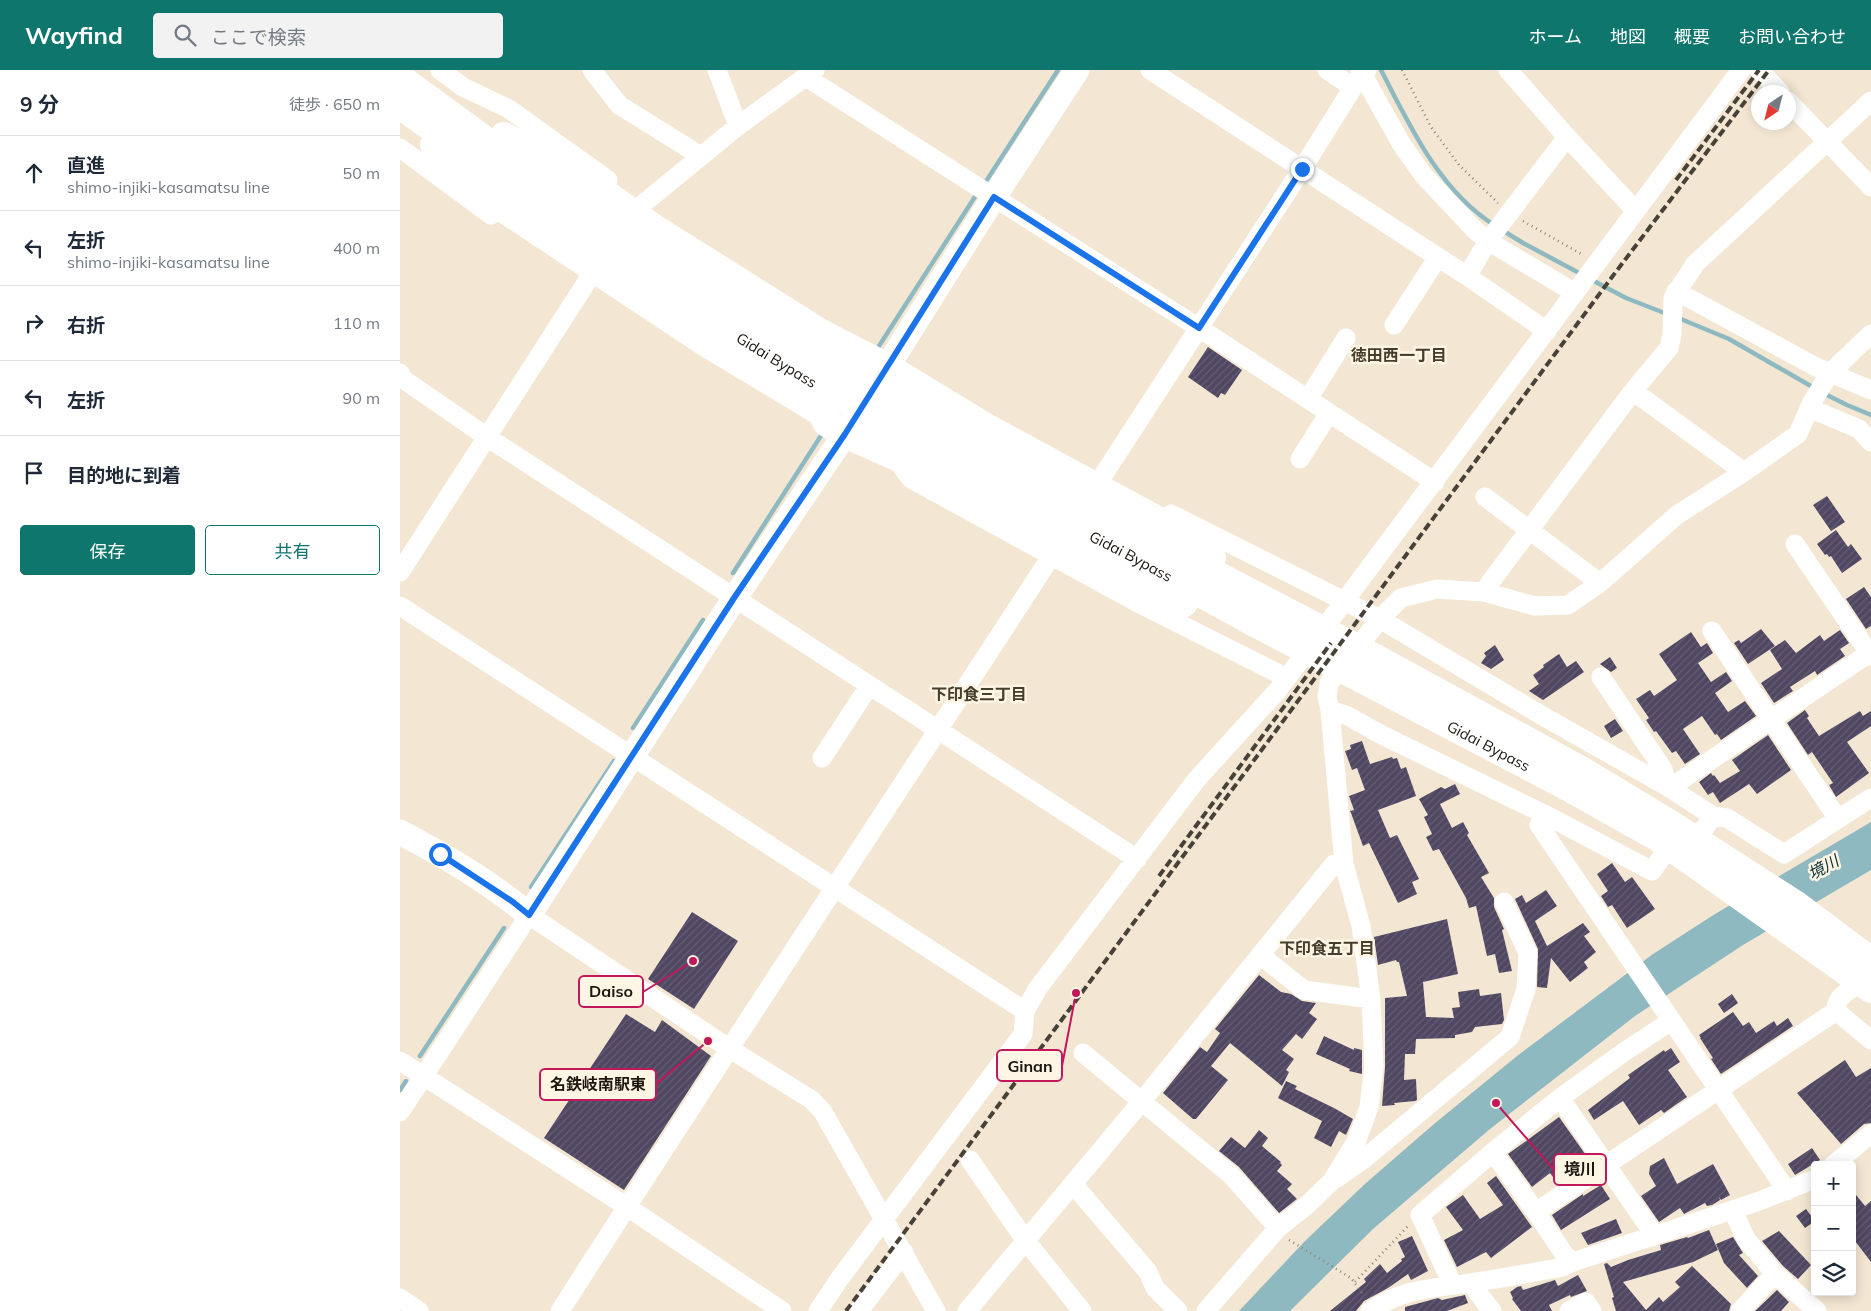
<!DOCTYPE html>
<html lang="ja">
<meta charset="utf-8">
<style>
:root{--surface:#fff;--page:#f2f2f3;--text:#1f2937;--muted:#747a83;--line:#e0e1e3;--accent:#0f766e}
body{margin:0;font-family:Mulish,"Noto Sans JP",sans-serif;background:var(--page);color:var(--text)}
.controls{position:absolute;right:15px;bottom:15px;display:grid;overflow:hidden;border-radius:5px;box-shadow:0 2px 12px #0003}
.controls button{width:45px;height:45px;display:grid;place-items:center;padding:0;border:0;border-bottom:1px solid var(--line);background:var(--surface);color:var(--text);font:25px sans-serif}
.compass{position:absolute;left:1351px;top:15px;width:45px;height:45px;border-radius:50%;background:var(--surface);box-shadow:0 2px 12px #0003;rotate:215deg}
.stop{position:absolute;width:15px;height:15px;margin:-11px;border:4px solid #1a73e8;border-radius:50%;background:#fff}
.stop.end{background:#1a73e8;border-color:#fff;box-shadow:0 1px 5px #0008}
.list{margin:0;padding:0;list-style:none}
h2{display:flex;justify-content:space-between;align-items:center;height:65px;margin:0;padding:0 20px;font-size:21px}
h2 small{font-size:16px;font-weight:400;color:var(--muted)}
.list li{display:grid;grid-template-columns:32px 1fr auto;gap:15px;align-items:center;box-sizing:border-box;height:75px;padding:0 20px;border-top:1px solid var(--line)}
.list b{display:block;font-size:19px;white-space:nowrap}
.list p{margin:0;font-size:16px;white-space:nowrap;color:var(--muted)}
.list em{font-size:16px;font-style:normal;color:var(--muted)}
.actions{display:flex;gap:10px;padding:15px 20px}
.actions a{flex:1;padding:11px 0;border:1px solid var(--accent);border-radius:5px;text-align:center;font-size:18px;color:var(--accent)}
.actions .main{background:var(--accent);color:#fff}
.icon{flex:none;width:28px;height:28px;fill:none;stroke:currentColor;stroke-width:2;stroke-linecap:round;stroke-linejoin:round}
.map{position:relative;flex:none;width:1471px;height:1241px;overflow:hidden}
header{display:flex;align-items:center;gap:30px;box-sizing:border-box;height:70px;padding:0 25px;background:var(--accent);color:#fff}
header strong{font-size:24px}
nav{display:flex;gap:28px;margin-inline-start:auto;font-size:18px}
.search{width:350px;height:45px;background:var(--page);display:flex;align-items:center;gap:12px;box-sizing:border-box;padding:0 18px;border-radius:5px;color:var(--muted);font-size:19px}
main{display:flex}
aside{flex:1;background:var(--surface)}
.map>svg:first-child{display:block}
</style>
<header>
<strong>Wayfind</strong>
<div class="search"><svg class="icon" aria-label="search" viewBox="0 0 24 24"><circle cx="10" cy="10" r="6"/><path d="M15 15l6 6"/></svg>ここで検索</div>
<nav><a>ホーム</a><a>地図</a><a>概要</a><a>お問い合わせ</a></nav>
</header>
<main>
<aside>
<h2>9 分<small>徒歩 · 650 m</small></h2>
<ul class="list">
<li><svg class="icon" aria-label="ahead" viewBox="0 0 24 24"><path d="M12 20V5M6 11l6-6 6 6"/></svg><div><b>直進</b><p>shimo-injiki-kasamatsu line</p></div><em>50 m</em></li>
<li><svg class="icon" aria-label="left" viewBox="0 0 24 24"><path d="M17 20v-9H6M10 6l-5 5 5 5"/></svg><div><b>左折</b><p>shimo-injiki-kasamatsu line</p></div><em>400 m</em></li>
<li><svg class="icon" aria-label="right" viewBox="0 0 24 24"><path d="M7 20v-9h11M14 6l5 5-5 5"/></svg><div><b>右折</b></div><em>110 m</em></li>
<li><svg class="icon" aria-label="left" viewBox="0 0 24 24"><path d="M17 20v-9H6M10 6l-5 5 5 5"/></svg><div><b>左折</b></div><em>90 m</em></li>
<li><svg class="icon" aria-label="arrive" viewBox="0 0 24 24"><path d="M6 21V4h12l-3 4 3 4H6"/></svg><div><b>目的地に到着</b></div></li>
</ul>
<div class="actions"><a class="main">保存</a><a>共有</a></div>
</aside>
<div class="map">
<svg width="1471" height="1241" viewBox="0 0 1471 1241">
<defs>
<pattern id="building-hatch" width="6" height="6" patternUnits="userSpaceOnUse" patternTransform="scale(1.25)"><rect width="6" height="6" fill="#504762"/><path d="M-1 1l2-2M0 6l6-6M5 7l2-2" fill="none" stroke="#655e73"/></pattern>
</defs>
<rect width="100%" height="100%" fill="#f3e7d3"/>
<path fill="#8fb9c0" d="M1471 752V800L1343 875 1235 946 1090 1059 973 1159 890 1241H839L905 1171 966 1113 1034 1054 1117 986 1253 884 1315 844Z"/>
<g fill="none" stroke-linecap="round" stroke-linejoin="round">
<path stroke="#8fb9c0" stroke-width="4.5" d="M981 0C1010 56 1039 120 1094 155
M583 116 658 0
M1102 160 1123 173 1183 205
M1190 209 1226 228 1267 244
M1276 247 1329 269 1416 319
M479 276 578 122
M1423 323 1447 335 1471 345
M333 503 424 361
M233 658 303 550
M131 817 214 691
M20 986 104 858
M0 1020 6 1011"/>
</g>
<path fill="url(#building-hatch)" d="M808 277 842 300 825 325 821 323 818 328 788 307Z
M1427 426 1445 452 1431 461 1413 435Z
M1436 460 1448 477 1451 474 1462 489 1442 503 1431 486 1429 487 1427 484 1425 485 1417 474Z
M1464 517 1471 527V556L1466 559 1446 529Z
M1361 559 1375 576 1348 594 1334 573 1339 570 1341 573Z
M1440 560 1449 573 1440 579 1445 586 1417 605 1415 601 1390 617 1393 621 1374 633 1361 613 1382 599 1370 580 1385 570 1396 583 1420 565 1424 571Z
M1291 562 1301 577 1307 573 1313 583 1298 593 1311 612 1326 602 1332 611 1315 623 1328 642 1345 631 1356 646 1321 670 1317 664 1315 665 1302 646 1283 659 1300 684 1285 694 1276 681 1272 683 1256 661 1254 662 1246 650 1249 648 1236 629 1250 620 1254 626 1277 610 1259 584Z
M1095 575 1104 590 1091 599 1081 593 1086 586 1084 583Z
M1159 584 1167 597 1176 591 1184 602 1143 630 1129 621 1139 614 1133 605 1144 597 1143 595Z
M1210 587 1217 598 1211 602 1200 594Z
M1405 640 1409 646 1407 648 1419 666 1460 641 1463 646 1471 641V656L1447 672 1469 703 1436 727 1429 715 1433 713 1412 682 1408 685 1387 653Z
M1215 649 1223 661 1211 668 1204 656Z
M1368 665 1391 700 1357 724 1349 714 1320 733 1313 722 1308 725 1299 712 1311 703 1313 706 1314 705 1320 713 1340 701 1332 690Z
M962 671 970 694 992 687 993 689 997 688 1001 699 1006 697 1016 726 978 740 990 768 997 765 1019 809 1012 812 1017 824 998 833 969 773 963 776 951 743 950 741 954 740 949 726 965 720 957 698 952 700 945 681 951 679 950 675Z
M1055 714 1060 724 1040 734 1052 758 1063 752 1069 763 1067 765 1089 803 1081 807 1094 828V837L1104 859 1102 860 1112 901 1099 903 1095 884 1087 886 1076 836 1069 838 1066 828 1039 779 1033 781 1026 767 1032 764 1024 747 1028 745 1019 729 1041 717 1045 719Z
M1212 793 1225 812 1232 807 1255 839 1227 858 1212 835 1208 837 1201 826 1208 821 1197 804Z
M1146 820 1157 836 1135 851 1147 876 1183 853 1190 862 1184 866 1196 882 1184 892 1188 898 1170 912 1151 888 1147 918 1137 917 1138 879 1115 829 1122 825 1126 833Z
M292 842 338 871 294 939 248 909Z
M1047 849 1058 904 1023 912 1026 947 1054 948 1052 938 1060 937 1058 922 1079 919 1080 926 1101 923 1104 950 1102 954 1075 957 1072 962 1055 965V968L1016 969 1015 984H1005L1004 1010 1016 1009 1017 1030 1015 1031 994 1033 995 1035 982 1036 985 997V928L1007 926 999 892H997L996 890 978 895 974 867Z
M859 905 881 922 891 924 902 931 916 933 909 943 917 949 902 969 896 964 882 980 894 989 886 1000 889 1002 882 1016 830 973 811 996 828 1010 796 1049H793L763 1023 800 977 807 982 820 963 815 959Z
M1332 924 1338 933 1324 943 1318 934Z
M1333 942 1343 956 1349 952 1356 963 1374 951 1377 956 1388 948 1393 956 1321 1004 1311 989 1313 988 1300 968H1301L1299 965Z
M226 944 255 962 262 950 311 986 224 1120 144 1068Z
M924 966 954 980V978L962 980V1004L949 1001 950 999 916 984Z
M1271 978 1280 992 1268 1000 1287 1027 1264 1043 1261 1040 1239 1055 1223 1031 1194 1050 1188 1040 1230 1008 1228 1005 1264 980 1265 982Z
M1445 990 1456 1007 1471 998V1053L1464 1054 1441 1074 1397 1023Z
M886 1011 897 1016 895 1019 934 1038 953 1049 946 1065 939 1061 931 1077 914 1068 922 1051 878 1028Z
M1159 1047 1188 1088 1168 1102 1170 1106 1158 1114 1150 1103 1132 1117 1108 1084Z
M859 1060 868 1068 862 1076 881 1092 880 1093 882 1095 877 1101 892 1114 887 1119 897 1129 879 1143 839 1097 819 1081 831 1067 845 1078Z
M1412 1078 1420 1090 1395 1105 1388 1094Z
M1264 1088 1277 1114 1313 1094 1330 1125 1321 1130 1319 1127 1320 1130 1312 1135 1307 1136 1305 1133 1284 1144 1280 1138 1259 1152 1241 1126 1256 1116 1249 1104 1250 1096Z
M1096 1106 1132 1157 1091 1188 1086 1182 1057 1197 1044 1170 1063 1160 1046 1137 1063 1125 1080 1149 1103 1135 1087 1113Z
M1201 1115 1210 1129 1161 1160 1152 1145 1183 1124V1126Z
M1452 1120 1465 1136 1471 1131V1192L1452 1167Z
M1406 1139 1415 1151 1405 1158 1396 1146Z
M1216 1149 1222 1163 1188 1175 1181 1163Z
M1309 1160 1318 1180 1293 1192 1223 1212 1246 1240 1259 1227 1263 1232 1280 1217 1275 1212 1292 1196 1331 1234 1329 1241H1216L1212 1228 1214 1227 1204 1194 1207 1193 1211 1197 1228 1190 1261 1180 1260 1175 1287 1167 1288 1168Z
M1379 1161 1411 1195 1398 1209 1383 1196 1362 1171Z
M1012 1166 1028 1201 1011 1210 1008 1204 988 1218 964 1231 956 1241H930L966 1212 964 1209 980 1194 987 1203 1002 1191 1001 1189 1005 1187 998 1172Z
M1333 1167 1343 1183 1339 1185 1358 1206 1347 1218 1324 1193 1316 1174Z
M1178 1205 1187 1221 1171 1227 1170 1225 1149 1235 1152 1241H1121L1112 1229 1113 1228 1110 1222 1117 1217 1121 1216 1123 1220 1155 1210 1158 1216Z
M1377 1220 1389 1232 1381 1241H1355Z
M1065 1225 1068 1233 1047 1241H1005V1237L1038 1228 1042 1230Z"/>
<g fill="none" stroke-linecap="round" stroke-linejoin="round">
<path stroke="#8d8477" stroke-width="2.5" stroke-dasharray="1 4" stroke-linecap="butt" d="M1002 0 1031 57 1059 95 1098 133
M1123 151 1183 185
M889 1170 951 1208 964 1226
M955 1212 1008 1156"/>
<path stroke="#fff" stroke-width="19" d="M40 0 63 17 109 39 208 110
M192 0 219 35 301 86
M317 0 338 56
M750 0 1067 206 1147 261
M927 0 953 17
M960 0 1002 75 1024 106 1075 160 1088 171 1175 223
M1108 0 1167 67 1236 141
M1359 0 1380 22
M406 7 799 258 1035 412
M1388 31 1471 117
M0 78 91 145
M238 138 338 56 415 0
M1067 206 1088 171 1167 67
M1276 221 1416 297 1471 320
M994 255 1038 187
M0 303 3 309 87 367 737 789
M1233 321 1344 402
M908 329 946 268
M1409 338 1459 359 1471 372
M495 388 511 409 738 533 887 608
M900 389 929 343
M689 427 902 99 962 3 967 0
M1085 427 1200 513
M771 444 980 549 1141 645 1268 717 1313 746 1327 748 1384 784 1438 749 1312 561
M1395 474 1471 586
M0 502 188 210
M1084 522 1089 514 1233 321 1269 278 1272 264 1273 228 1295 194 1471 31
M0 536 625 941
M1201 607 1263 699 1268 717 1277 713 1471 582
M930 640 948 646 980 664 1144 744 1252 801 1261 788 1304 759 1313 746
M422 688 469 616
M1144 744 1139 755 1387 1121
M1438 749 1471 728
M860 885 904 920 971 929
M1470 907C1457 916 1434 925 1436 941L1471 970
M683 983 831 1105 878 1158
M0 991 226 1136 382 1241
M1160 1028 1224 982 1271 951
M0 1042 129 845 330 979 412 1030 423 1042 536 1241
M1093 1082 1136 1142
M570 1090 626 1171 682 1241
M1433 1095 1471 1064
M937 1108 964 1089 1110 967 1126 919 1128 883 1104 832
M673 1114 748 1202 755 1218 778 1241
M1333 1141 1346 1169 1375 1204 1417 1241
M1173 1192 1164 1184 1136 1142 1436 941
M1075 1212V1219L1092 1241
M1049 1215V1207L1020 1145 1093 1082 1160 1028 1251 1160 1252 1167
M0 1228 19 1241
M160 1241C326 981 497 724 665 465
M418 1241 440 1208 623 964 625 941 638 918 797 709 878 620 1341 0
M459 1241 504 1182
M567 1241 742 1031 934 794H944
M806 1241 878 1158 906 1136 932 1111 957 1070 969 1037 974 997 971 929 961 856 944 794 930 640 927 627 929 613 980 549 1001 528 1037 519 1084 522 1135 536 1168 535 1200 513 1277 445 1344 402 1398 364 1412 332 1430 303 1471 264
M970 1241C1007 1216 1035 1219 1076 1212 1105 1208 1134 1202 1163 1197L1173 1192 1354 1133 1415 1109
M1169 1241 1186 1232 1192 1241
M1340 1241 1375 1204"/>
<path stroke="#fff" stroke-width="25" d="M0 762C45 786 90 812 129 845L334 529 445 364 594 127 677 0"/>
<g stroke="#fff" stroke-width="28">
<path d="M0 8 171 133 334 236 450 307 620 402 966 583 1181 700 1272 755 1395 834 1471 891"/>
<path id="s1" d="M0 35 162 151 322 256 438 327 609 423 729 484 853 552 1168 717 1257 767 1471 919"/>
<path d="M104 66 186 110 254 158 421 263 487 297 584 356 750 446 794 472 812 487"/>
<path d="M34 75 36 79 89 129 308 274 421 342 427 353 445 364 517 396 686 488 784 533"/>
</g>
<path stroke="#474137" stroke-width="4" stroke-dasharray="8 4" stroke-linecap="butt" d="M1276 110 1359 0
M759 806 931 573
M446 1241 1212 207 1369 0"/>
</g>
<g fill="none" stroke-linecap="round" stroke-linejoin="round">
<path stroke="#1a73e8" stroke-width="6" d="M40 784 113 832 129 845 334 528 445 364 594 127 799 258 902 99"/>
</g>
<g text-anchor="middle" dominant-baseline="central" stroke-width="5" stroke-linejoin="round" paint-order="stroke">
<g font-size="15" fill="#1b160f" stroke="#fff5e4">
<text stroke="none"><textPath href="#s1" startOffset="455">Gidai Bypass</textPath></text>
<text stroke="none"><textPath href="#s1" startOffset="860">Gidai Bypass</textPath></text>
<text stroke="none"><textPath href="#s1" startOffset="1265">Gidai Bypass</textPath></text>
</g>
<g font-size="16" font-weight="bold" fill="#473d2c" stroke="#fff5e4">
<text x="999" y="285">徳田西一丁目</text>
<text x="579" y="624">下印食三丁目</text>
<text x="927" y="878">下印食五丁目</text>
</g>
<g font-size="16" font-style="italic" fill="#063036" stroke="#fff5e4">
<text transform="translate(1423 797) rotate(-29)">境川</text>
</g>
</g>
<path fill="none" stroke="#c2185b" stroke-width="2" d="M293 891L243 922M676 923L662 996M308 971L256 1014M1096 1033L1154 1100"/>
<g fill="#c2185b" stroke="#fff5e4" stroke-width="2">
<circle cx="293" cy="891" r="5"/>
<circle cx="676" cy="923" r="5"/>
<circle cx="308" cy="971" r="5"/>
<circle cx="1096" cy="1033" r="5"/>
</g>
<g fill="#fff5e4" stroke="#c2185b" stroke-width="2">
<rect x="179" y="906" width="64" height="31" rx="5"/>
<rect x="597" y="980" width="65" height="31" rx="5"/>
<rect x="140" y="999" width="116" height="31" rx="5"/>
<rect x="1154" y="1084" width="52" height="31" rx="5"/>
</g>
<g font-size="16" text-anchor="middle" font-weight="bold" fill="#1b160f">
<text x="211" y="927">Daiso</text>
<text x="630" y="1002">Ginan</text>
<text x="198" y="1020">名鉄岐南駅東</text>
<text x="1180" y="1105">境川</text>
</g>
</svg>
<div class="controls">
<button>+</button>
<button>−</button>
<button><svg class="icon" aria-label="layers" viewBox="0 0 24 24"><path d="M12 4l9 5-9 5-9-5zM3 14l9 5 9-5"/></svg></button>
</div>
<svg class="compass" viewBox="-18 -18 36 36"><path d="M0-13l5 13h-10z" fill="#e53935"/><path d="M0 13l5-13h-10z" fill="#747a83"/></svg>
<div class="stop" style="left:40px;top:784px"></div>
<div class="stop end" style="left:902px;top:99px"></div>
</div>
</main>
